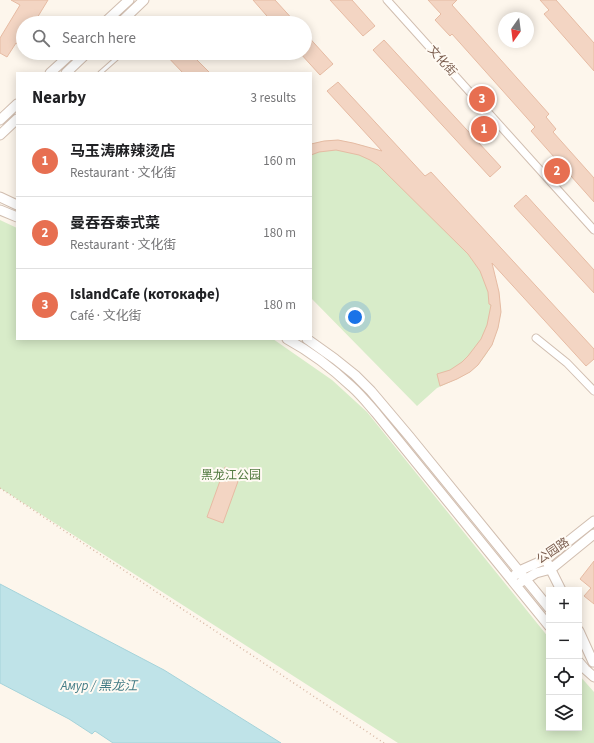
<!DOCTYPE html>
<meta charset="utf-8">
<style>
:root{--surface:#fff;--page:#f6f6f6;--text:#202124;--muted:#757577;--line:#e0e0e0;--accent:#e76f51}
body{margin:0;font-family:"Source Sans 3","Noto Sans SC",sans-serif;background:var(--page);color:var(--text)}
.controls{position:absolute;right:12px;bottom:12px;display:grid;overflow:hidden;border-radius:0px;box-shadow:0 2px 10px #0003}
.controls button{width:36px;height:36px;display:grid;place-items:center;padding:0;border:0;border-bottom:1px solid var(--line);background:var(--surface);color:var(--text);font:20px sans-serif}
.compass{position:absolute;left:498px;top:12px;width:36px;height:36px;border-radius:50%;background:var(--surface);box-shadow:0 2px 10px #0003;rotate:194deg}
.you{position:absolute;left:355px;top:317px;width:14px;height:14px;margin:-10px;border:3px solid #fff;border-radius:50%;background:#1a73e8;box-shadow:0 0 0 6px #1a73e833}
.badge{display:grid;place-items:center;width:26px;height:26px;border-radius:50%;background:var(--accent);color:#fff;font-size:13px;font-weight:700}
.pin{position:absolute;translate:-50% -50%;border:2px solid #fff;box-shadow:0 1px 4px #0006}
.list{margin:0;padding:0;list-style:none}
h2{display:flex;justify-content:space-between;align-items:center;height:52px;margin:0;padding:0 16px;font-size:17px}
h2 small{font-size:13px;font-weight:400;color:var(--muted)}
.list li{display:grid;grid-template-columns:26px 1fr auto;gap:12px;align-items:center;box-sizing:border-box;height:72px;padding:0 16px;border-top:1px solid var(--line)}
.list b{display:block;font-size:15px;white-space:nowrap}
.list p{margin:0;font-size:13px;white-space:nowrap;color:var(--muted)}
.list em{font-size:13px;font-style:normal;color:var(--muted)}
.icon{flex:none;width:22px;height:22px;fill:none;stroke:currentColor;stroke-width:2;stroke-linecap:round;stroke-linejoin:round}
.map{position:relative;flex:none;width:594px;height:743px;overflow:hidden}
.search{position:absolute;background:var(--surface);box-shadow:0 2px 10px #0003;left:16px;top:16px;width:296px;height:44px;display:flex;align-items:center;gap:10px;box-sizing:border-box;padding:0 14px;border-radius:22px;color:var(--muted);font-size:15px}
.panel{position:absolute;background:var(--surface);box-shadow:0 2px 10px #0003;left:16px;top:72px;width:296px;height:268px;border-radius:0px}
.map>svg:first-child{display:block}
</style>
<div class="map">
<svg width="594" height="743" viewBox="0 0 594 743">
<rect width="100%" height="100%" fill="#fdf6ec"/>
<path fill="#d8ecc9" d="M338 140 365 146 485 260 499 292 501 313 498 328 492 345 485 356 478 365 470 372 457 379 437 388 417 406 311 298V144L324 141Z
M0 220 17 228V339H273L332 380 367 412 549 638V728H579V675L594 692V743H398L0 488Z"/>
<path fill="#bfe3e8" stroke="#a5d3da" d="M0 584 164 670 281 743H113L95 731 92 734 69 719 0 683Z"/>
<path fill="#f3d5c3" stroke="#e6bba3" d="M11 0H48L34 23H23V40L20 46 16 43 7 57 0 53V38L20 5Z
M253 0H275L296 23H273Z
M330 0H352L375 26 363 36Z
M428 0H457L452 5 549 114 546 117 556 129 553 132 594 178V202L531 131 535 127 452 34 450 36 435 20 441 14Z
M540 0H556L594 43V71L544 14 549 10Z
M305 33 333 64 320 75 300 53H305Z
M384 40 501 167 490 177 373 50Z
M164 53H190L210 73H183Z
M338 82 425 176 431 172 594 349V359L586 366 492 263 499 292 501 312 498 328 492 345 478 365 470 372 457 379 440 386 437 374 450 370 462 362 468 356 481 339 487 325 491 305 489 304 488 292 480 271 468 254 378 165 370 160 359 155 336 150 319 152 311 155V144L324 141 338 140 353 143 382 151 327 91Z
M526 195 594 270V293L514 206Z
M225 467 241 473 223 523 207 517Z
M594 561V604L584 596 591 588 580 579Z"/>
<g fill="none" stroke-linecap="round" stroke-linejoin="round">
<g stroke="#d1beb0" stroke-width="5.5">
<path id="service" d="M100 73 117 58 112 53"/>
</g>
<g stroke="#d1beb0" stroke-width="9">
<path id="minor" d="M387 0 594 230
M536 338 567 363 594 391"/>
</g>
<g stroke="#d1beb0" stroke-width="11">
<path id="tertiary" d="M104 23 129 0
M120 23 144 0
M50 73 72 53
M66 73 87 53
M0 120 17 104
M0 135 17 119
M0 197 17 205
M0 210 17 217
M287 339C309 351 334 370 352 387 361 395 368 404 376 413L549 626
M307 339 335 359 355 375 371 391 409 436 549 608
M548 564 561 590
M515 575 519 571 546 559 594 521
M521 582 536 573 551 569 594 534
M579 631 593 662
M579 662 585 669 594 677"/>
</g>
<path stroke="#d9b8a5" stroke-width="1.5" stroke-dasharray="1 3" stroke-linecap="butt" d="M0 488 384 743"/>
<use href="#service" stroke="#fff" stroke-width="3.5"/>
<use href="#minor" stroke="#fff" stroke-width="7"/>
<use href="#tertiary" stroke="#fff" stroke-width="9"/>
</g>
<g text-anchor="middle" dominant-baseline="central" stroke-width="4" stroke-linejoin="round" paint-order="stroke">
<g font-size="12" fill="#7a5c4d" stroke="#fffaf3">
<text transform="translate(442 61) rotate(48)">文化街</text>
<text transform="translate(553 551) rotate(-34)">公园路</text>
</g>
<g font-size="12" fill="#537a41" stroke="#fffaf3">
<text x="231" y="475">黑龙江公园</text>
</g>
<g font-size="13" font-style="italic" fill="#437c86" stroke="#fffaf3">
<text x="99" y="686">Амур / 黑龙江</text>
</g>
</g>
</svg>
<div class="controls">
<button>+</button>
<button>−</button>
<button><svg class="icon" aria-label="locate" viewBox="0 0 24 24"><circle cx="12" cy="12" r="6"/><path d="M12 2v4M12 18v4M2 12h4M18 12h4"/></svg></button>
<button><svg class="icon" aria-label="layers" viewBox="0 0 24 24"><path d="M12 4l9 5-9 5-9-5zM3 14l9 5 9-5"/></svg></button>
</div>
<svg class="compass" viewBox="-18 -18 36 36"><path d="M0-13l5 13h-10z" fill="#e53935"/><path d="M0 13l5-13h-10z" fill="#757577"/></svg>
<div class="you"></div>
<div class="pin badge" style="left:484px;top:129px">1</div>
<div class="pin badge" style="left:557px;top:171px">2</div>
<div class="pin badge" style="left:482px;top:99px">3</div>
<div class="search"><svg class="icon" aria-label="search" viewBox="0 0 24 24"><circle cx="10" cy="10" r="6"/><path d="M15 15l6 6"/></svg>Search here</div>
<section class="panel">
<h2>Nearby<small>3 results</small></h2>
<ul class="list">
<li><span class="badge">1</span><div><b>马玉涛麻辣烫店</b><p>Restaurant · 文化街</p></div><em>160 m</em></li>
<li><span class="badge">2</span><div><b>曼吞吞泰式菜</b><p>Restaurant · 文化街</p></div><em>180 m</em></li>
<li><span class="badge">3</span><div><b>IslandCafe (котокафе)</b><p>Café · 文化街</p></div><em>180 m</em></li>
</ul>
</section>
</div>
